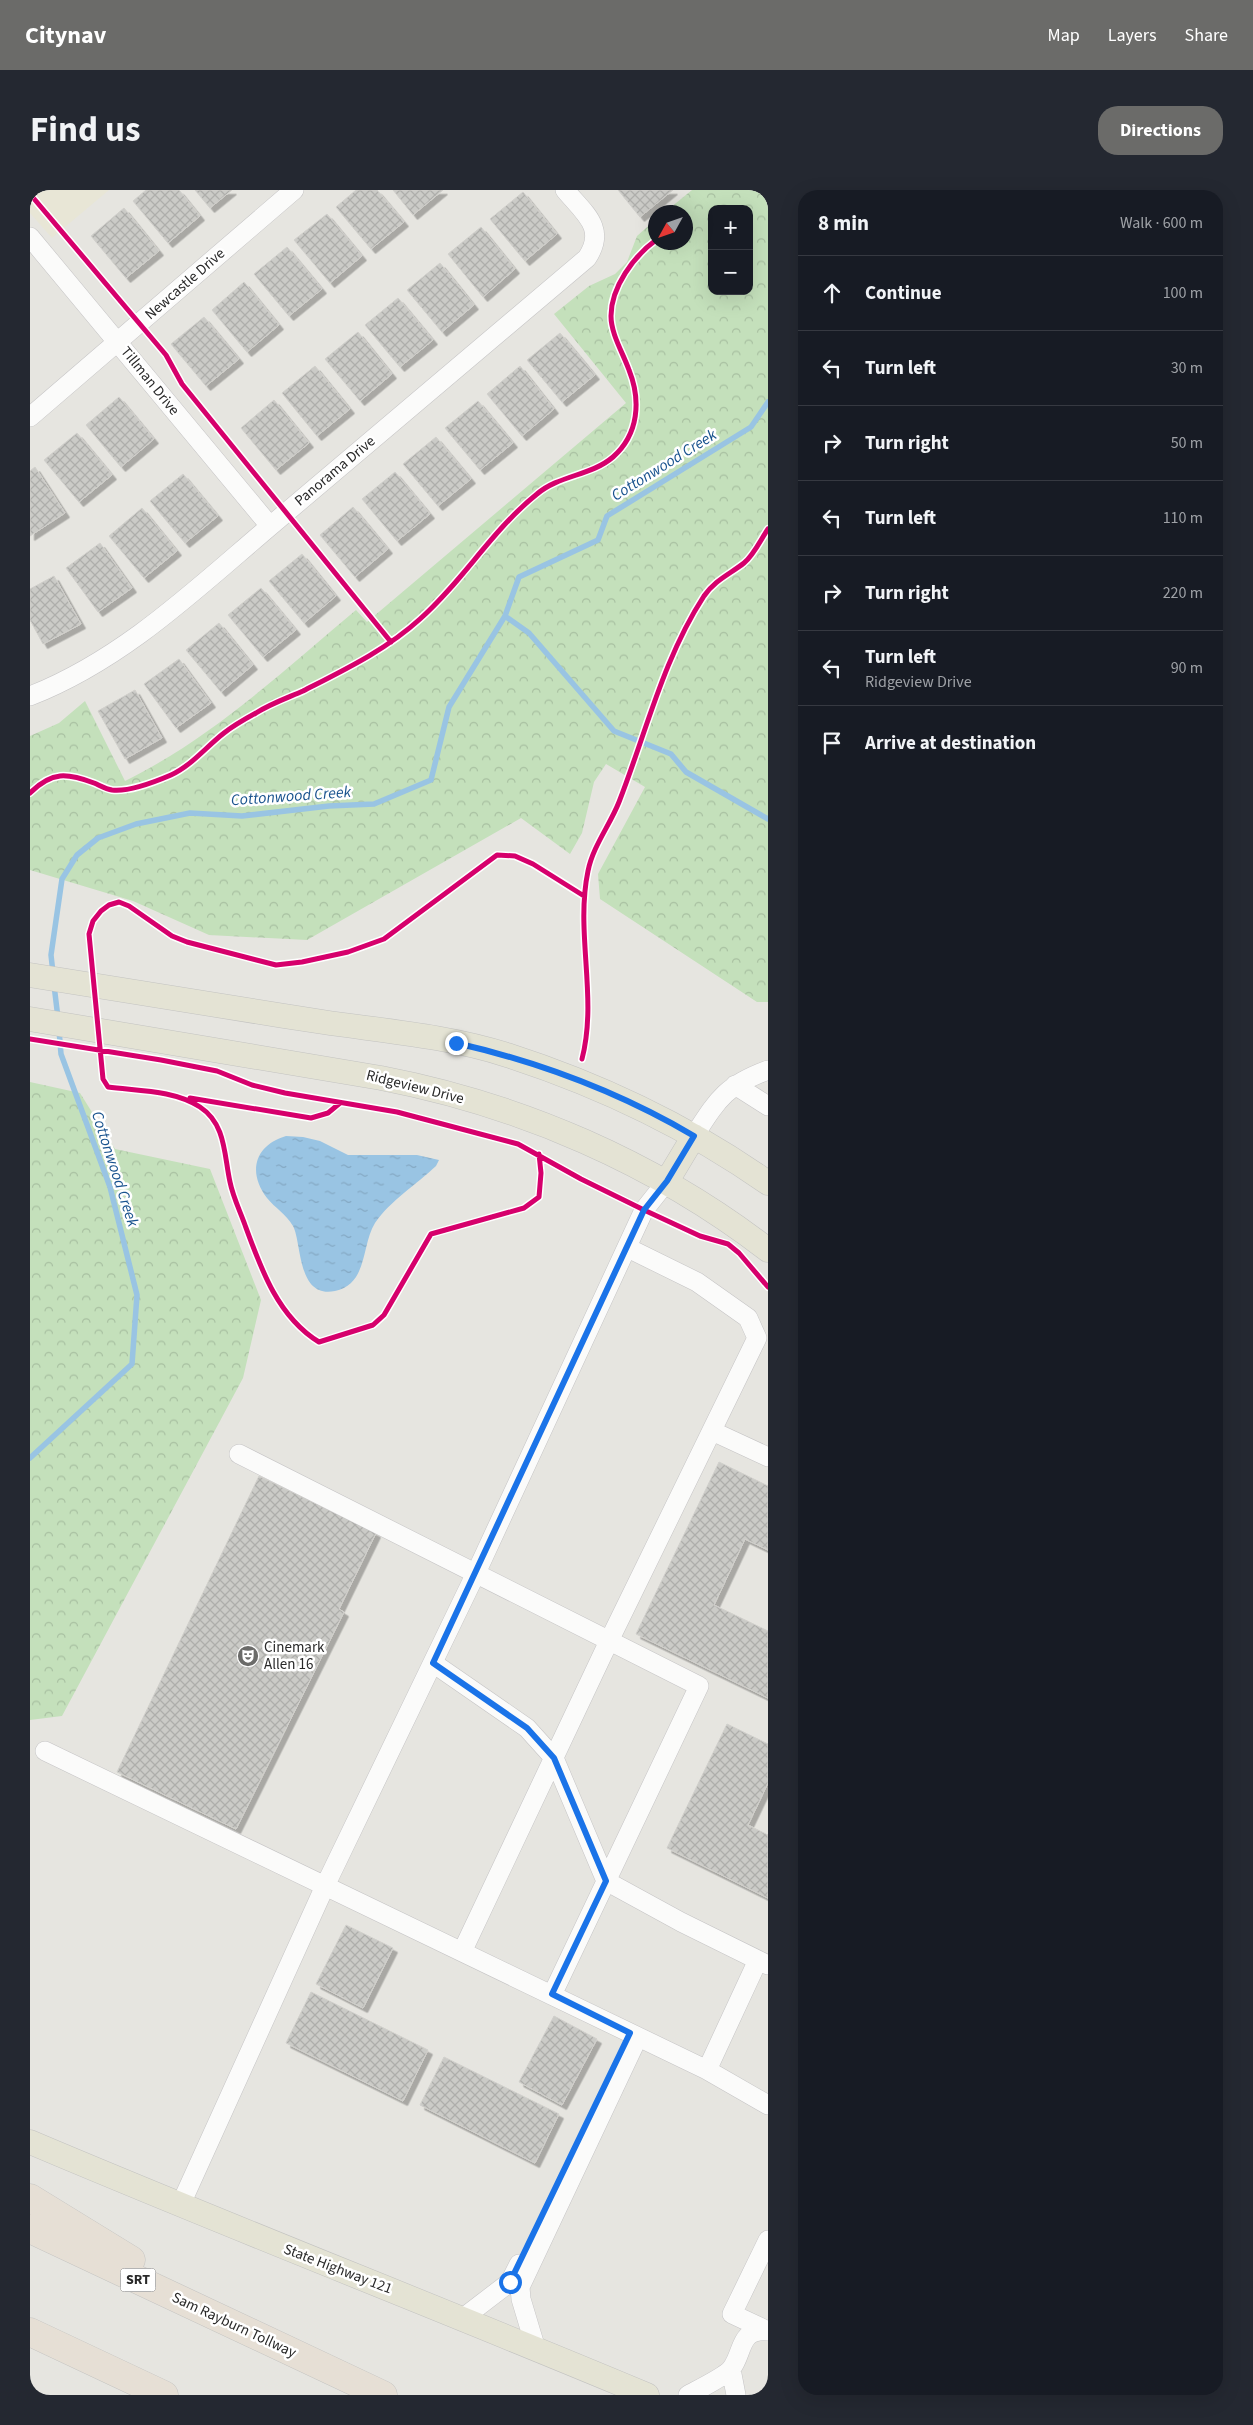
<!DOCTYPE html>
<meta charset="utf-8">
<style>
:root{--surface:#171b24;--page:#242831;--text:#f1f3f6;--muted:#9ea1a6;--line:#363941;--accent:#6b6b69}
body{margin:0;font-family:"Source Sans 3",sans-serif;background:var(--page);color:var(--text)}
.controls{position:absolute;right:15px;top:15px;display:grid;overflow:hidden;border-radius:10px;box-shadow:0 5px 20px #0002}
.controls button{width:45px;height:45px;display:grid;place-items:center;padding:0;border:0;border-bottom:1px solid var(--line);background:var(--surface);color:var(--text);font:25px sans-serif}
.compass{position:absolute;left:618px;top:15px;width:45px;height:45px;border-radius:50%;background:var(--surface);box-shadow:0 5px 20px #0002;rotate:230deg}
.stop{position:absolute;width:15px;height:15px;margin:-11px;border:4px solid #1a73e8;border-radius:50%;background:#fff}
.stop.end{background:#1a73e8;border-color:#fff;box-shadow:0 1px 5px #0008}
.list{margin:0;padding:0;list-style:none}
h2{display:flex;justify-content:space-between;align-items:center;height:65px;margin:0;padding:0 20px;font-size:21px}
h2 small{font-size:16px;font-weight:400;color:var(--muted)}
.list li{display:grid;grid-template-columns:32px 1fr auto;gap:15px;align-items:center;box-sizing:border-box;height:75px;padding:0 20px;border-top:1px solid var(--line)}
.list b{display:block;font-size:19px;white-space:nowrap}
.list p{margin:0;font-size:16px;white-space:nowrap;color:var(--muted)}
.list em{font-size:16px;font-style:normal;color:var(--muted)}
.icon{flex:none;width:28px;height:28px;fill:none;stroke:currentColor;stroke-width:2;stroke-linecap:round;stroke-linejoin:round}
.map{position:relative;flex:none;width:738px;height:2205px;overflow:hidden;border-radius:20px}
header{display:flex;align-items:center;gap:30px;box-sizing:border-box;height:70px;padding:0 25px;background:var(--accent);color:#fff}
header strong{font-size:24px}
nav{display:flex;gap:28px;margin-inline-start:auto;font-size:18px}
.intro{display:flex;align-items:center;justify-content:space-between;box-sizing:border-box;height:120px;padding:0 30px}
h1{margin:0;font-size:35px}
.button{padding:12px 22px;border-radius:20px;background:var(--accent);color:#fff;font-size:18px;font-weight:700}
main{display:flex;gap:30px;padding:0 30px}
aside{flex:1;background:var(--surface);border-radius:20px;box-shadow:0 5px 20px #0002}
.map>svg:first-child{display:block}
</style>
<header>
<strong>Citynav</strong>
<nav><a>Map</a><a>Layers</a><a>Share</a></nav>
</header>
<div class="intro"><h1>Find us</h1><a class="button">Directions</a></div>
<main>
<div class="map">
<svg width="738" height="2205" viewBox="0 0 738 2205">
<defs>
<pattern id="forest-crowns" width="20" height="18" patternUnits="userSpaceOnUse" patternTransform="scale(1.25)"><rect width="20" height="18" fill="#c4e0bb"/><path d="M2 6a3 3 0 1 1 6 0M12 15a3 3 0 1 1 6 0" fill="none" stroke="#a8c0a1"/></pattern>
<pattern id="water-ripples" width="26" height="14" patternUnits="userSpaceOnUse" patternTransform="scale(1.25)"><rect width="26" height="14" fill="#99c4e3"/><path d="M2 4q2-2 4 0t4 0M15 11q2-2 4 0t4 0" fill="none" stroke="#84a8c3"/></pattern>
<pattern id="building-cross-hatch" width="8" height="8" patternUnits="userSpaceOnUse" patternTransform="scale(1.25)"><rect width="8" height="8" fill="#cbcbc7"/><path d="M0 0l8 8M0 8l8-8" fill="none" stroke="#aeaeab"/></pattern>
<filter id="shadow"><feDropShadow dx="4.5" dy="4.5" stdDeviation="0" flood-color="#0004"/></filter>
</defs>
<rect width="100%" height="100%" fill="#e6e5e0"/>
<path fill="#e8e6d6" d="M0 0H79L22 48 0 23Z"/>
<path fill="url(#forest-crowns)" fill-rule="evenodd" d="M662 0H738V812H727L570 709 568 684 615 597 576 574 564 592 552 643 540 664 491 628 277 750 179 745 103 711 0 680V546L29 533 55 511 95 591C182 548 252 482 326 420L337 432 596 213 524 124 559 96 585 84 597 72 607 46 625 30 626 52H656V22H635ZM682 19H719V101H682Z
M0 892 50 903 85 959 180 979 231 1110 213 1188 32 1526 0 1530Z"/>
<path fill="url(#water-ripples)" d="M256 946 273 947 290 951 318 965H387L409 970 406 976C387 994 360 1011 345 1033 331 1056 338 1094 305 1101 267 1109 272 1053 263 1036 256 1024 245 1018 237 1008 217 982 225 955 256 946Z"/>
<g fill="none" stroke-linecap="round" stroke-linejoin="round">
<path stroke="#99c4e3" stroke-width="5.5" d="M475 426 499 443 584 541 641 564 656 582 738 629
M23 783 21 765 32 689 47 665 68 648 106 634 160 623 212 626 299 616 344 614 401 590 419 517 475 426 489 387 568 350 577 326 721 237 738 212
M24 795 28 828
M0 1268 102 1174 107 1105 80 997 31 864 29 840"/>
</g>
<path fill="url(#building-cross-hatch)" stroke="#d1d0cc" filter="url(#shadow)" d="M116 0H149L170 26 138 53 103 11Z
M165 0H202L180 18Z
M326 0H347L374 32 341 59 306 17Z
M363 0H413L383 25Z
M588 0H643L610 27Z
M493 2 527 44 495 71 460 29Z
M94 18 129 61 96 88 61 46Z
M297 24 332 66 300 93 264 50Z
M451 37 485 79 453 107 418 64Z
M257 57 292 99 259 126 224 84Z
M410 73 444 115 412 142 377 100Z
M214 92 249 135 217 162 182 120Z
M368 108 403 150 370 177 335 135Z
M174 127 209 169 176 196 141 154Z
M328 142 362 184 330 211 295 169Z
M530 143 565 185 532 212 497 170Z
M285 176 320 219 287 246 252 203Z
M490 176 524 219 492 246 457 204Z
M89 207 124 249 91 277 56 235Z
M244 210 279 253 246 280 211 238Z
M448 211 483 253 450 280 415 238Z
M47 243 82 285 49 312 14 270Z
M406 247 441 289 408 316 373 274Z
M5 277 35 323 0 346V281Z
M365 282 400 324 367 351 332 309Z
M153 284 188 326 155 353 120 311Z
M323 317 358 359 325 387 290 345Z
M112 318 147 361 114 388 79 346Z
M70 353 102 398 68 422 36 378Z
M272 364 306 406 274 433 239 391Z
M24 386 51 434 13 454 0 430V399Z
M231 398 266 440 233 467 198 425Z
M189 433 223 475 191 502 156 460Z
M149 469 181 513 146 538 114 494Z
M105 500 132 548 95 569 68 521Z
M689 1272 738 1296V1360L715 1349 684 1415 738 1441V1508L606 1444Z
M229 1286 346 1343 309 1419 314 1422 206 1639 87 1582Z
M697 1534 738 1554V1593L718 1635 738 1645V1708L637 1658Z
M316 1735 363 1758 333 1818 286 1794Z
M281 1802 398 1860 373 1911 256 1853Z
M524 1826 567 1849 532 1915 489 1892Z
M414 1867 529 1924 505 1973 390 1915Z"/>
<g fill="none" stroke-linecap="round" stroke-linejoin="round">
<g stroke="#c5c4c5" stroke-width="20">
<path id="minor" d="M0 47 240 336
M0 227 264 0
M0 506C95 469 169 396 245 332 349 244 453 156 557 68 577 38 554 23 535 0
M705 895 738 916
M664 946C688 909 695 896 738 880
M682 1241 738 1267
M209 1264 669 1496 522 1805
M403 1473 497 1538 524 1568 576 1691 651 1732 738 1775
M15 1561 677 1880 738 1915
M432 1762 579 1451 727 1148 718 1128 667 1092 598 1058
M677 1880 728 1770
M150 2016 295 1696 446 1383 614 1020 637 991
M433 2128 480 2092 489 2074
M736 2140 702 2124 738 2050
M506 2159 491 2109 490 2097 608 1847
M701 2179 706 2205
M658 2205C669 2199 694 2187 701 2179 714 2163 708 2138 738 2141"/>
</g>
<g stroke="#c3c3c1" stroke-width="25">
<path id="major" d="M0 785C97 801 195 817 293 832 354 841 418 846 477 865 570 895 658 937 738 993
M0 829 351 888C491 915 625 973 738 1060
M637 991 664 946
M0 1952C205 2039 412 2119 617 2205"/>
</g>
<g stroke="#c3c3c1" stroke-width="29">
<path id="highway" d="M0 2008 101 2070
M0 2039 353 2205
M0 2142 134 2205"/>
</g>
<use href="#minor" stroke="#fbfbfa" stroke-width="19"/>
<use href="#major" stroke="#e4e3d4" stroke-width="24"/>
<use href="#highway" stroke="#e6dfd5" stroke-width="28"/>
<g stroke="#fff" stroke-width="8">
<path id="cycleway" d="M0 4 136 165 152 194 361 452
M0 603C22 581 37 583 64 593 69 595 76 599 82 600 98 602 127 591 141 585 161 576 177 556 194 543 203 536 215 529 226 523 240 514 257 508 273 501 314 480 356 460 390 429 433 391 462 340 507 304 529 285 561 286 583 267 609 244 611 210 599 180 593 163 581 144 581 126 581 97 604 66 626 50
M0 849 131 870 187 881 222 895 255 903 367 922 488 954 551 989 614 1020 670 1046 698 1054 709 1063 738 1097
M552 869C568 807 545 743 558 681 563 656 580 635 589 612 616 543 633 469 674 406 685 390 700 384 714 373 724 365 731 349 738 339
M160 908 281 928 298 923 310 913
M509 964 511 983 509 1007 494 1018 401 1044 354 1125 343 1135 289 1152C248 1127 231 1079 215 1035 210 1021 203 1007 200 992 194 965 196 934 170 917 144 900 108 901 78 897L73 889 59 744 63 731 71 721 79 715 89 712 99 716 142 746 157 752 246 775 272 772 318 762 354 749 467 665 485 666 503 674 554 706"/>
</g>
<use href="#cycleway" stroke="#d6006c" stroke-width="5"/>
</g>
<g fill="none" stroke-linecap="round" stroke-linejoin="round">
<path stroke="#1a73e8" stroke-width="6" d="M426 853C509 872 591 903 664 946L637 991 614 1020 403 1473 497 1538 524 1568 576 1691 522 1804 600 1843 480 2092"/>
</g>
<defs>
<g id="theatre-disc" transform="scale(1.125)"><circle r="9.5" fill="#6b6b69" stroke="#fff"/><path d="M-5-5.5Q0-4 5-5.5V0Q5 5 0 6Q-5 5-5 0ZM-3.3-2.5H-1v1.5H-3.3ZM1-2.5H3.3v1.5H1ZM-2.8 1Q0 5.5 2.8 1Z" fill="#fff"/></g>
</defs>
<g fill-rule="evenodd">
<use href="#theatre-disc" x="218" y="1466"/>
</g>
<g text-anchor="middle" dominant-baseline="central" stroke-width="5" stroke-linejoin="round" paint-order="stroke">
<rect fill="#fff" stroke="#696969" stroke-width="1" x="90.5" y="2078.5" width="35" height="23" rx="4"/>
<g font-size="14" font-weight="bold" fill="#292929">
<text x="108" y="2090">SRT</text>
</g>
<g font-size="15" fill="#292929" stroke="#fff">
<text transform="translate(155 94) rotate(-41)">Newcastle Drive</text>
<text transform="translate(120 191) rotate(51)">Tillman Drive</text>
<text transform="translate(305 281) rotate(-40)">Panorama Drive</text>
<text transform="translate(385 897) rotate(14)">Ridgeview Drive</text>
<text transform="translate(308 2079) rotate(21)">State Highway 121</text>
<text transform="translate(204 2135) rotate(25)">Sam Rayburn Tollway</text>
</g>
<g font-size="15" fill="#292929" stroke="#fff" text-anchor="start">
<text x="234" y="1457">Cinemark<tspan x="234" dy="17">Allen 16</tspan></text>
</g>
<g font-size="16" font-style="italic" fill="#19538e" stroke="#fff">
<text transform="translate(634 275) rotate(-32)">Cottonwood Creek</text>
<text transform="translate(261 606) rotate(-4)">Cottonwood Creek</text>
<text transform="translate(85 979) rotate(72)">Cottonwood Creek</text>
</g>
</g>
</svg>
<div class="controls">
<button>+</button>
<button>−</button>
</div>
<svg class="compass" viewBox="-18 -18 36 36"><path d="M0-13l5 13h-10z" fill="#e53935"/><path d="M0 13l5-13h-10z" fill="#9ea1a6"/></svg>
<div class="stop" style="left:480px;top:2092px"></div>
<div class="stop end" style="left:426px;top:853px"></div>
</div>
<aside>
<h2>8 min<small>Walk · 600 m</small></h2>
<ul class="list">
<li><svg class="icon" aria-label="ahead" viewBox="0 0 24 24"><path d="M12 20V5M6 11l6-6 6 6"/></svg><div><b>Continue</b></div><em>100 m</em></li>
<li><svg class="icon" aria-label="left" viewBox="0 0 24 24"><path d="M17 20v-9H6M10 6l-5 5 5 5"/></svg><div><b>Turn left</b></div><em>30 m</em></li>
<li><svg class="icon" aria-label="right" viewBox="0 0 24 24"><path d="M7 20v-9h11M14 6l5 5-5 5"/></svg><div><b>Turn right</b></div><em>50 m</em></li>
<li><svg class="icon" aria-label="left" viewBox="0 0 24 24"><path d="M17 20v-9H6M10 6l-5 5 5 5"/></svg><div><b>Turn left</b></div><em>110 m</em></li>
<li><svg class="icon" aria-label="right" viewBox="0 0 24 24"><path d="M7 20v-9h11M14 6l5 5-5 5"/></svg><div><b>Turn right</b></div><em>220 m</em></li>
<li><svg class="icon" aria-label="left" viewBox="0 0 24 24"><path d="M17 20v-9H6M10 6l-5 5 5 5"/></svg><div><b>Turn left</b><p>Ridgeview Drive</p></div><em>90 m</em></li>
<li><svg class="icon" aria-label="arrive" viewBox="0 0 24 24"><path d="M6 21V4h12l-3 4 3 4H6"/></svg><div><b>Arrive at destination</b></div></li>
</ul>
</aside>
</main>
